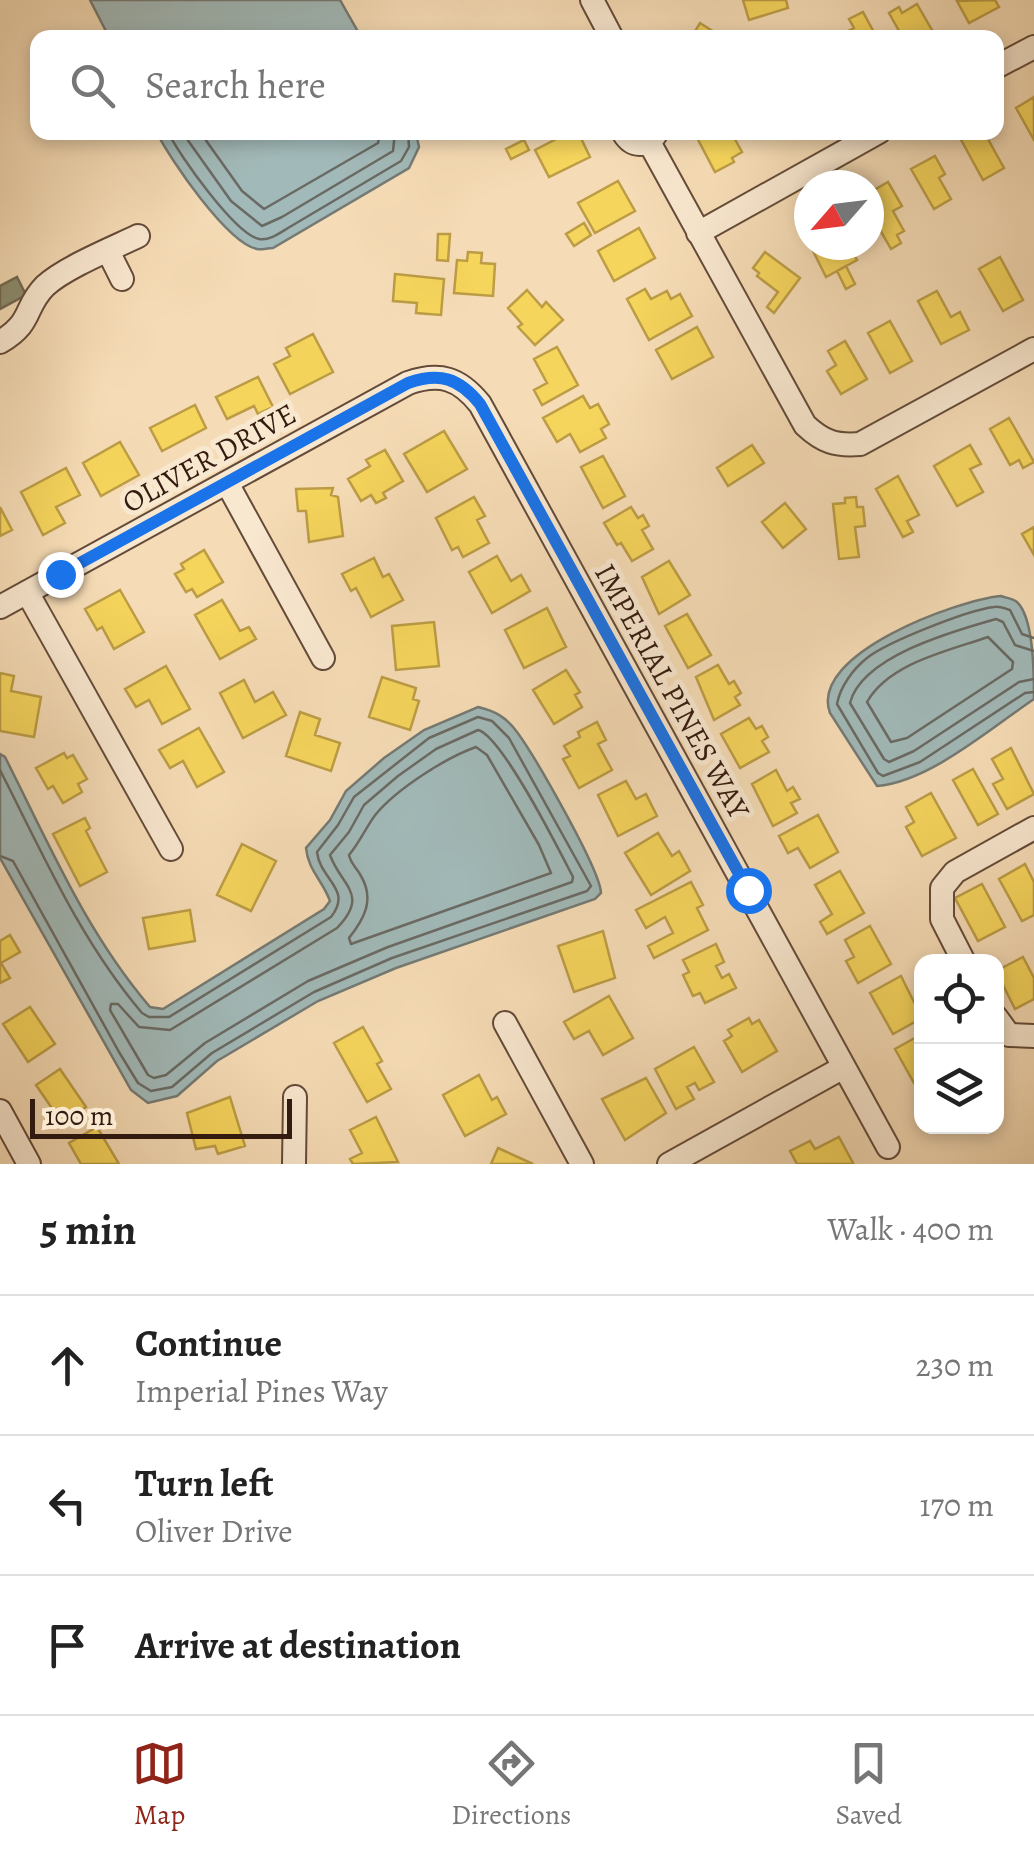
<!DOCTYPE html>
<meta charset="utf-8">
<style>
:root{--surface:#fff;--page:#f6f6f6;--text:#222;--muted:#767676;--line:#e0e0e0;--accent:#8f2418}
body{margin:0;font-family:Alegreya,serif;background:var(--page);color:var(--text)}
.controls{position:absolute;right:30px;bottom:30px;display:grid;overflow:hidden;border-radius:20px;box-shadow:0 5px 15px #0003}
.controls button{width:90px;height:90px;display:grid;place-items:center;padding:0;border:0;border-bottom:2px solid var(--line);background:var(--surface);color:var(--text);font:50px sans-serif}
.compass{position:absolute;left:794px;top:170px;width:90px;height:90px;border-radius:50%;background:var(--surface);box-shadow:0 5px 15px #0003;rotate:242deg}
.scale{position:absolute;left:30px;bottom:25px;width:262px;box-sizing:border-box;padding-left:10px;border:5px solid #341b0f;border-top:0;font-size:28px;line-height:35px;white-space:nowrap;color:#341b0f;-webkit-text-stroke:8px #f9e8d0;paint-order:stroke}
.stop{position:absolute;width:30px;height:30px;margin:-22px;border:8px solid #1a73e8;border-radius:50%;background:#fff}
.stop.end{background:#1a73e8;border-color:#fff;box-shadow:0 2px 10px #0008}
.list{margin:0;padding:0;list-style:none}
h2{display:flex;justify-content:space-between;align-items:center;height:130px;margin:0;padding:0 40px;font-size:42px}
h2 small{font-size:32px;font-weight:400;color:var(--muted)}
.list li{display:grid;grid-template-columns:65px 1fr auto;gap:30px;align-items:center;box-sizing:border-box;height:140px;padding:0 40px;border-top:2px solid var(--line)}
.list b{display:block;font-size:38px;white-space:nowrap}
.list p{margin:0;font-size:32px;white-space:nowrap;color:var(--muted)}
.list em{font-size:32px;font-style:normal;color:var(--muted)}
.icon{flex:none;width:55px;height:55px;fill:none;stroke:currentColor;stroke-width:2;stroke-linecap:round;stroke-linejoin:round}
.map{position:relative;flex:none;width:1034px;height:1164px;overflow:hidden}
.search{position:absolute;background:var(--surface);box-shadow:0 5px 15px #0003;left:30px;right:30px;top:30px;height:110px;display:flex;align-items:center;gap:25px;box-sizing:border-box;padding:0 35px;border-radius:20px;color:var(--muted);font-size:38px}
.sheet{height:550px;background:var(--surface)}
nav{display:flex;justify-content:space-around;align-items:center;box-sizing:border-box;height:140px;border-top:2px solid var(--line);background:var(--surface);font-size:28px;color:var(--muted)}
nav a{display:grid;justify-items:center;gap:5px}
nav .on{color:var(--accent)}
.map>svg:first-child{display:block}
</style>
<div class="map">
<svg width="1034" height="1164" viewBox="0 0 1034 1164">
<rect width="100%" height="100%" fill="#f6dcb6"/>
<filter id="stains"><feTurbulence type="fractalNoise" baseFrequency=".002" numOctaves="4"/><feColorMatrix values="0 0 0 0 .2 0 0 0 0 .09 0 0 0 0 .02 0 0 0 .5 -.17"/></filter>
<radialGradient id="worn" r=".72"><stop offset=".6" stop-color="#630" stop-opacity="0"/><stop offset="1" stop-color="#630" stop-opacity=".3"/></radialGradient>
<path fill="#a1b9b8" stroke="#757a74" stroke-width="2.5" d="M90 0H340L361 37H109Z
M157 133H416L419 147 409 168 273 248C267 248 262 250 257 249 227 243 170 159 157 133Z
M1001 596C1006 598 1012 598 1017 602 1034 618 1034 675 1034 699 991 728 929 782 877 786L830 713C808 654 958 600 1001 596Z
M478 707C495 711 506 717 517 732 534 755 600 869 601 893L595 899 396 968 318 1001 217 1061 177 1096 148 1103 131 1090 0 858V754L5 757C49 844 86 932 150 1007L163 1009 324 909 330 901C323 881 308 870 306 848L330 820 346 791 384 758 424 730Z"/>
<path fill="#f6d55c" stroke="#bc9d45" stroke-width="2.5" d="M743 0H786L788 8 749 20Z
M995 0 999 7 969 23 957 1Z
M917 4 936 37 935 38H903L889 13 899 7 902 13Z
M863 12 877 38H851L848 31 854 28 849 19Z
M700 23 719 35 717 38H691Z
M1034 97V140L1016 108Z
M570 132H578L590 157 549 177 535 150Z
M694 132H731L742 152 732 158 734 162 715 172Z
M966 132H984L1004 168 983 180 959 136Z
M524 140 529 150 511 159 506 149Z
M935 156 945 174 939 178 951 199 934 209 911 169Z
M618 181 635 211 595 233 578 203Z
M888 182 902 206 893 211 904 231 897 235 901 243 891 249 869 211V193Z
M584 223 591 235 574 246 566 234Z
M639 228 655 258 614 281 598 251Z
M438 234H450L448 261 437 260Z
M810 245H849L857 260 826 277Z
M468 252 482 253 481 263 495 264 493 296 454 293 457 260 467 261Z
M765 252 800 278 774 313 767 307 778 292 757 276 759 273 753 268Z
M1000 257 1023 300 1003 311 979 269Z
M846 266 855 284 846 289 837 271Z
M395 274 444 279 441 315 416 313 417 303 393 301Z
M645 289 651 299 667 291 671 299 680 294 692 316 649 340 627 299Z
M527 290 542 307 546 302 563 320 535 345 518 327 522 324 508 308Z
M937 291 951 317 960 312 969 330 941 344 918 301Z
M890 321 912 361 890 373 868 333Z
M697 327 713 357 672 379 656 350Z
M313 334 333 372 290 394 274 364 290 356 286 348Z
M845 341 867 379 841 394 827 371 836 365 828 351Z
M557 347 578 385 542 405 534 390 547 383 534 359Z
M258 377 273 407 258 414 254 406 227 419 216 397Z
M583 396 590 408 598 404 609 424 601 429 606 438 580 452 570 434 557 442 543 418Z
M195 405 206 428 162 451 150 428Z
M1009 418 1034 462 1023 468 1019 460 1010 465 990 429Z
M444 431 467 469 427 492 404 454Z
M120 442 139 475 101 496 83 463Z
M752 445 764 463 728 486 717 468Z
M970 445 981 464 970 469 983 492 957 506 934 466Z
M385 450 403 481 383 493 386 498 376 503 371 495 361 501 348 479 370 466 366 460Z
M603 456 625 496 603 508 581 467Z
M66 468 80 495 56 507 65 523 43 535 21 492Z
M898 476 919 515 907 521 913 532 903 537 876 489Z
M333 488 331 495 338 497 343 536 309 542 306 511H298L296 489Z
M474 497 485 516 477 520 489 543 463 557 458 547 452 550 436 518Z
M856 497 857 507H863L865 526 855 527 859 557 839 559 833 504 845 503V498Z
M785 503 806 529 783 548 762 522Z
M0 507 12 530 0 536Z
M631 507 638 518 643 515 649 526 642 530 653 549 632 561 621 543 617 545 604 523Z
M1034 527V555L1022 534Z
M204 550 223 582 197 597 192 589 186 592 175 574 184 569 181 564Z
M497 556 511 581 521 575 530 591 492 613 469 572Z
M374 558 383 577 389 574 403 600 371 617 356 588 351 591 342 574Z
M669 561 690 595 659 614 642 577Z
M120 590 144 632 114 649 102 627 97 630 85 609Z
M222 600 240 631 249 627 256 639 220 659 195 615Z
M547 608 566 647 524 668 505 630Z
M687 614 711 655 688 668 665 626Z
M434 622 439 666 396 670 392 626Z
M718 665 729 684 734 681 741 693 735 697 740 705 714 720 696 677Z
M166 666 190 709 162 724 149 700 136 707 125 689Z
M566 670 580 692 575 695 582 707 554 724 533 690Z
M0 673 14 676 11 691 41 697 34 737 0 731Z
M382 677 416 688 413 699 419 701 410 730 369 717Z
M244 680 255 702 273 692 286 715 243 738 220 693Z
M300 712 320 719 315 735 340 743 331 771 286 756Z
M749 718 756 729 762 726 768 737 762 741 769 752 740 768 721 734Z
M597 722 606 740 598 744 612 770 579 788 563 759 570 756 564 746 580 737 578 732Z
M199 728 224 772 197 787 183 761 170 768 159 750Z
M1011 748 1034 794 1007 809 993 784 1003 779 992 759Z
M64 753 67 758 73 755 87 779 78 784 82 792 63 803 53 786 48 789 36 768Z
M973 769 998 814 978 825 953 780Z
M776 770 787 791 793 787 800 799 791 803 797 813 773 826 752 784Z
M626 781 636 799 646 794 657 816 618 836 598 795Z
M931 793 956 838 922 856 906 827 914 822 906 807Z
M818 815 838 852 810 868 798 848 788 853 779 836Z
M85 818 90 828 86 831 107 872 80 886 53 834Z
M658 833 672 856 679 851 690 871 651 895 625 853Z
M242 844 276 861 251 911 217 895Z
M1025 864 1034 882V915L1022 921 999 879Z
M840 871 864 913 827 934 820 922 832 914 815 885Z
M691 882 703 905 697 908 708 930 654 958 648 946 673 933 665 917 646 928 636 910Z
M982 884 1005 927 978 941 955 898Z
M190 910 195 941 149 949 143 918Z
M870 926 891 964 858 983 846 961 854 957 845 940Z
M603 931 615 978 574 992 558 946Z
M10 935 20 952 1 963 10 978 0 983V941Z
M716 944 724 962 716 966 722 978 729 974 736 988 705 1003 700 993 693 996 683 975 689 972 683 960Z
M1023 957 1034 978V999L1015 1009 996 971Z
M901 976 922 1018 893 1034 870 993Z
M609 996 633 1038 603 1055 589 1031 574 1039 564 1022Z
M30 1007 55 1044 28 1062 3 1024Z
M749 1018 752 1024 759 1020 777 1051 742 1072 724 1041 732 1036 728 1030Z
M363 1027 382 1061 377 1064 391 1089 367 1102 334 1043Z
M922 1034V1079L914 1083 895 1049Z
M694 1047 714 1082 699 1090 695 1083 687 1087 694 1099 676 1109 655 1069Z
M60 1069 86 1107 62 1123 36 1085Z
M479 1075 492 1100 497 1097 506 1114 465 1136 443 1095Z
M646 1078 666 1113 625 1140 602 1099Z
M230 1097 245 1146 218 1154 215 1146 196 1149 187 1113Z
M376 1117 398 1162 353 1164 350 1159 362 1153 350 1130Z
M97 1127 119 1164H81L69 1143Z
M839 1137 853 1163 851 1164H797L790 1151 810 1141 815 1149Z
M498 1148 533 1164H491Z"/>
<path fill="#8c8c6e" stroke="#726a52" stroke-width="2.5" d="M17 277 26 295 0 309V286Z"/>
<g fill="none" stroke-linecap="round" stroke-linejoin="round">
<path stroke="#6a6a64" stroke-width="2.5" d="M168 132C179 155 235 234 259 239 269 241 280 233 288 228L401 161 409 147 408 132
M182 132 231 201 262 226 282 217 393 151 395 132
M200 132 242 191 264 209 378 143 380 132
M988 637 1013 662 1012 669 907 738 891 742 867 702C889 663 948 651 988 637Z
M1034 638 1022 634 1010 610C1003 608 1001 606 994 607 968 610 887 642 867 658 853 669 840 687 837 704L878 773 883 776 920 762 1025 693 1034 692
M1034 651 1015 645 1003 622 996 619C954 631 862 656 850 703L884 759 889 762 914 751 1019 682 1034 679
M478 730C502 736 559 850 573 877L572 882 388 947 308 981 205 1043 166 1075 154 1078 148 1075 110 1010 111 1004H118L139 1027 170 1030 337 928C370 894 341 886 330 855L349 832 364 805 398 776 436 749Z
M476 747 487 755 539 845 551 873 351 944 349 938C364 919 375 900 361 876 356 867 351 864 349 855 360 842 366 827 376 814 397 789 445 758 476 747Z
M0 770C43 854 80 940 142 1013L149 1017H169L331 917C353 889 320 880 317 852L338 825 354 797 429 738 478 717 492 721 509 738 591 886 587 891 392 958 314 992 212 1053 172 1087 151 1091 138 1083 119 1052 13 861 0 856"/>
<g stroke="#644b39" stroke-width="26">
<path id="minor" d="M592 0 612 38
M996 67 1034 47
M623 132C632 148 648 148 657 132
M649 142 805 425C823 442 836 446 860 444L1034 349
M698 233 879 132
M108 251 122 279
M0 342C34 322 23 308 45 286 64 268 113 248 138 236
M227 483 323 658
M27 592 171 849
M0 607 408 383C440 372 459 378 480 404L888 1147
M964 962 942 919V888L955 872 1034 828
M996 1017 1009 1035 1034 1036
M505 1023 582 1164
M0 1111 29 1164
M294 1164 295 1097
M669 1164 844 1067"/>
</g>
<use href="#minor" stroke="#f9e8d0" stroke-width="22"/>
</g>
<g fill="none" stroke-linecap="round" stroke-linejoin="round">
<path stroke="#1a73e8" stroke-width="12" d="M60 574 408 383C440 372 459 378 480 404L748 890"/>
</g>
<g text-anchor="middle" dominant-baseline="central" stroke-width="10" stroke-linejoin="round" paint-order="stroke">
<g font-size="30" fill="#341b0f" stroke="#f9e8d0">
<text transform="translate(209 458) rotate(-29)">OLIVER DRIVE</text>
<text transform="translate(672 691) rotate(61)">IMPERIAL PINES WAY</text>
</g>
</g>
<rect width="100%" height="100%" filter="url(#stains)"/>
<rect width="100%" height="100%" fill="url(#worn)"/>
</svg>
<div class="controls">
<button><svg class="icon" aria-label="locate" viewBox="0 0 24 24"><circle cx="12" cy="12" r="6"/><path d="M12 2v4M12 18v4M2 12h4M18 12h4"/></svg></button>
<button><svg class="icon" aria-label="layers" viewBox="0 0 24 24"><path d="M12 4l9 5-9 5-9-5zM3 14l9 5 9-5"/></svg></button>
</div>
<svg class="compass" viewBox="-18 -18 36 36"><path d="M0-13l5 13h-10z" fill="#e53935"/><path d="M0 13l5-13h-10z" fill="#767676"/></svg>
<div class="scale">100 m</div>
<div class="stop" style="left:748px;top:890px"></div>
<div class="stop end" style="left:60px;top:574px"></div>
<div class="search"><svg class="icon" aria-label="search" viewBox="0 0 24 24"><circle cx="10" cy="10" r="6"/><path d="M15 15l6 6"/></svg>Search here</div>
</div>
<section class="sheet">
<h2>5 min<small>Walk · 400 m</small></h2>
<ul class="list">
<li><svg class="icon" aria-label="ahead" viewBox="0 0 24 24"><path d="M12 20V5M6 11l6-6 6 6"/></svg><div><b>Continue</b><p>Imperial Pines Way</p></div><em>230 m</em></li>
<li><svg class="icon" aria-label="left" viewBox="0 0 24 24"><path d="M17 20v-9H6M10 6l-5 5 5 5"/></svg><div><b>Turn left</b><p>Oliver Drive</p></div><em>170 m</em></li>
<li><svg class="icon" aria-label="arrive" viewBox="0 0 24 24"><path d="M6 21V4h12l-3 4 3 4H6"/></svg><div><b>Arrive at destination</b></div></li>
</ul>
</section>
<nav>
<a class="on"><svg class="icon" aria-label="map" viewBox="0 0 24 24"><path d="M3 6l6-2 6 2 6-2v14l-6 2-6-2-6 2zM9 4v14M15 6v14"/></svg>Map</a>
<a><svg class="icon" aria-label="directions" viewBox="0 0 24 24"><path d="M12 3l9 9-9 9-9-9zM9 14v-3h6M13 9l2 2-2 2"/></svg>Directions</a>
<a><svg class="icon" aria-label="saved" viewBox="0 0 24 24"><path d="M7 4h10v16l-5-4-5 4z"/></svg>Saved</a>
</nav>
